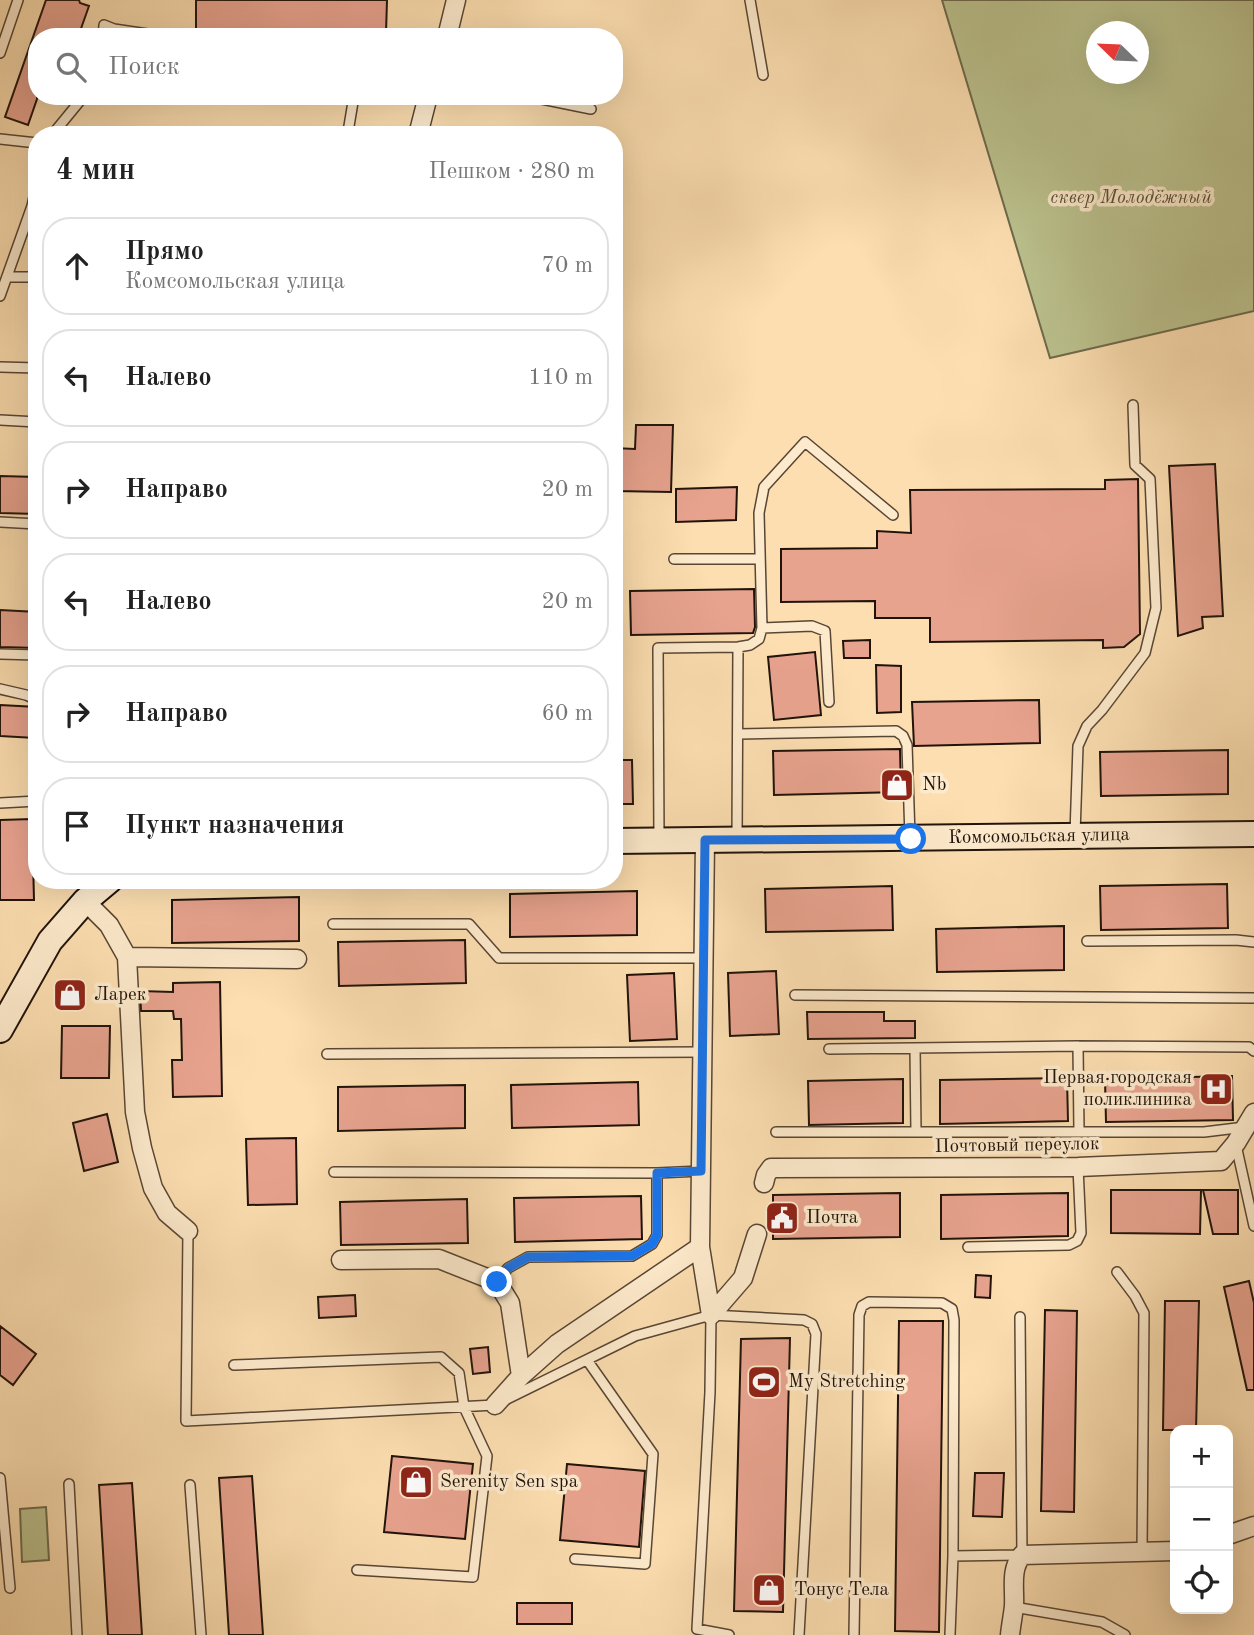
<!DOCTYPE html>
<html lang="ru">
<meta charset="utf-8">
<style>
:root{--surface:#fff;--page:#f2f2f2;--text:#222;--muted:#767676;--line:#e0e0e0}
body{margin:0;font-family:"Old Standard TT",serif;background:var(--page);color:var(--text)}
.controls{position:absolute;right:21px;bottom:21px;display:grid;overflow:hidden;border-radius:14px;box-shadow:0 7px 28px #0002}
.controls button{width:63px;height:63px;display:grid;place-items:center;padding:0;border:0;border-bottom:2px solid var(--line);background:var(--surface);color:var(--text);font:35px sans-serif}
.compass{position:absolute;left:1086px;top:21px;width:63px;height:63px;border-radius:50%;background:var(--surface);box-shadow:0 7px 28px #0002;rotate:293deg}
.stop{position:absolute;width:21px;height:21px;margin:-16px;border:5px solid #1a73e8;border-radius:50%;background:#fff}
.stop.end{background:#1a73e8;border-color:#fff;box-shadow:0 2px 7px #0008}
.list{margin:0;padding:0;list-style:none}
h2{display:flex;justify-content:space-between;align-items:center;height:91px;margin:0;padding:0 28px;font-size:30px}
h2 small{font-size:23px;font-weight:400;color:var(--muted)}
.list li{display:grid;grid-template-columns:46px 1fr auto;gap:21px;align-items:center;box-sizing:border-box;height:98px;margin:0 14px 14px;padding:0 14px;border:2px solid var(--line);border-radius:28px}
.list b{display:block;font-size:26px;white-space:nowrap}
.list p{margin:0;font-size:23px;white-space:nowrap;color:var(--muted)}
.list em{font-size:23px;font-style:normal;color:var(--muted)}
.icon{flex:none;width:38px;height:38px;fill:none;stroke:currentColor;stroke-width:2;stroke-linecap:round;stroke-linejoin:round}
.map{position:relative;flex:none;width:1254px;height:1635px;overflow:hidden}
.search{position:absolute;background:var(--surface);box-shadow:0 7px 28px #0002;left:28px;top:28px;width:595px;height:77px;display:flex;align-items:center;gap:18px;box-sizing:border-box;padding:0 24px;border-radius:28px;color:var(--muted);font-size:26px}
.panel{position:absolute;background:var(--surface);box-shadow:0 7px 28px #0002;left:28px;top:126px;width:595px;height:763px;border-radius:28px}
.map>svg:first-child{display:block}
</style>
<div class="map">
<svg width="1254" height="1635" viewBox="0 0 1254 1635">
<rect width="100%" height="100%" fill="#fcdeb0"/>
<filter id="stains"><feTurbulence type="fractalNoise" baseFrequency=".00286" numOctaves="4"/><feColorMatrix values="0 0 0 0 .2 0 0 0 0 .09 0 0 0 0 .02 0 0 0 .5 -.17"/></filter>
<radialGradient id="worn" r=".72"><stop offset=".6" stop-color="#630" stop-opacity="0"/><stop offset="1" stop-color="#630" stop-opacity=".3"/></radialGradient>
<path fill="#bbc28e" stroke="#6e6a4c" stroke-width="2" fill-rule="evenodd" d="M942 0H1254V311L1050 358ZM1096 32H1138V74H1096Z
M46 1507 49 1560 22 1562 20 1509Z"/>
<path fill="#e8a38f" stroke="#21130a" stroke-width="2" d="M46 0H79L80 3 89 6 78 37H37V99L28 125 5 117Z
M196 0H387L386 33 196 29Z
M636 425H673L671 492 614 491V448L635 449Z
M1215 464 1223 616 1202 617 1203 628 1178 636 1169 466Z
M0 476 37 477V514L0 513Z
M1138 479 1140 634 1124 647 1103 648V640L930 642V618H875V601L781 602V549L877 548V531L911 533 910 490 1105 489V480Z
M737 487 736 520 676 522V489Z
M754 589 755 627 753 633 631 635 630 591Z
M0 610 37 612V648L0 647Z
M870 640V658H844L843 641Z
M815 652 821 715 774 720 768 657Z
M876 665 901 666V712L877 713Z
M1039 700 1040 743 914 746 912 702Z
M0 705 37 707 35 738 0 736Z
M900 749 901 792 774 795 773 751Z
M1228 750V794L1101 796 1100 752Z
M614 760H632L633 804H614Z
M32 819 34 900H0V820Z
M1227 884 1228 928 1101 930 1100 886Z
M892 886 893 930 766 932 765 889Z
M637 891V935L510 937V894Z
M299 897V941L172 943V900Z
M1064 926V970L937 972 936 929Z
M465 940 466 983 339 986 338 942Z
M776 971 779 1034 730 1036 728 973Z
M674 973 677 1039 630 1041 627 975Z
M220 982 222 1096 173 1097 172 1060H182L181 1019H174L173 1011H141L140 991 173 992V983Z
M807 1012H884V1021H915V1038L808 1039Z
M62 1026H110L109 1078H61Z
M1232 1076 1233 1120 1106 1122 1105 1079Z
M1067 1078 1068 1121 940 1124V1080Z
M903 1079V1123L809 1125 808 1081Z
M638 1082 639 1125 512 1128 511 1085Z
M465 1085V1128L338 1131V1087Z
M107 1114 118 1162 84 1171 73 1123Z
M296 1138 297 1204 248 1205 246 1139Z
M1111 1190H1201L1200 1234 1111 1233Z
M1203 1190H1238V1234H1213Z
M900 1193V1237L773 1239V1195Z
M1068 1193V1236L941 1239V1195Z
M641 1196 642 1239 515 1242 514 1198Z
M467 1199 468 1243 341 1245 340 1202Z
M976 1275 991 1276 990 1298 975 1297Z
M1249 1281 1254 1303V1390H1247L1224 1287Z
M355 1295 356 1316 319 1318 318 1297Z
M1165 1301H1199L1196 1430H1163Z
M1045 1310 1077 1311 1074 1512 1041 1511Z
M899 1321H943L939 1632 895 1631Z
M0 1326 36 1354 13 1385 0 1375Z
M790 1338 783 1612 734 1611 741 1339Z
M488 1347 490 1372 473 1374 470 1349Z
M392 1456 473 1464 465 1539 384 1532Z
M567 1464 645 1471 639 1547 560 1540Z
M975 1473H1004L1002 1517 973 1516Z
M252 1476 263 1635H229L219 1478Z
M132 1483 142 1635H108L99 1485Z
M517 1603H572V1624H517Z"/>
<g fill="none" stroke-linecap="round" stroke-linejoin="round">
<g stroke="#584634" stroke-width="12">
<path id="lane" d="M750 0 763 75
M103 37 104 25 114 29 168 37
M0 53 18 0
M527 96 591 109
M348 132 354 96
M52 135 84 96
M280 135 348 132V135
M0 139 37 143
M8 277H37
M0 296 32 206 37 183
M0 367 37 368
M0 420 37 422
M0 522 37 524
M674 559H760
M762 628 812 626 825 631 829 702
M0 654 37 655
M0 689 26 695 37 700
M739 734 896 731 903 736 907 745 910 837
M0 803 37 801
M1075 834 1078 746 1087 726 1102 710 1145 653 1156 608 1150 479 1135 465 1133 405
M659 838 658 648 738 647 750 645 759 639 762 628 759 513 764 487 805 442 893 515
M737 838 738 647
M333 924H469L499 958H704
M1087 941 1236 940 1254 942
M795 995 1254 998
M1078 1046 1079 1132
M915 1048 916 1132
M829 1049 1078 1046 1249 1047 1254 1051
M327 1054 703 1052
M776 1132H1204L1245 1127
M1236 1145 1254 1226
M334 1172 657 1173 701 1171
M188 1231 186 1421 495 1405 635 1336 711 1315 804 1320 812 1324 816 1334 799 1635
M968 1247 1069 1245 1077 1241 1081 1233 1078 1167
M1117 1272 1135 1296 1144 1313 1142 1552
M497 1282 508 1268 528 1257 632 1256 652 1244 657 1235V1173
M711 1315 710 1392 697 1629 729 1635
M234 1365 441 1357 459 1373 464 1407 487 1456 473 1577 357 1570
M0 1478 10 1588
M69 1484 77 1635
M190 1485 201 1635
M953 1556 1022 1555 1020 1317
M575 1559 645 1564 653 1454 587 1360
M1014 1607 1102 1622 1125 1635
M854 1635 859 1315 862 1306 869 1302 942 1303 952 1309 954 1320 953 1556 950 1635"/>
</g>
<g stroke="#584634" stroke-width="21">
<path id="street" d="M447 37 456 0
M418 135 428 96
M705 840 700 1247 711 1315 743 1278 757 1234
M85 901 109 925 127 957 135 1112 142 1148 153 1188 167 1213 188 1231
M127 957 297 959
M764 1183 766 1175 771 1168 1078 1167 1221 1161 1236 1143 1254 1113
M341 1260 439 1259 497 1282 510 1303 521 1376
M495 1405 521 1376 557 1344 700 1247
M1228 1535 1254 1526
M1010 1635C1011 1625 1013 1616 1014 1606 1015 1588 1010 1570 1022 1555L1175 1551"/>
</g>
<g stroke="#21130a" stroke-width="28">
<path id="secondary" d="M614 841 1254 834
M0 1030 50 941 85 901 110 880"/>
</g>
<use href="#lane" stroke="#fdeacc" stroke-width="9"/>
<use href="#street" stroke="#fdeacc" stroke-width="18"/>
<use href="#secondary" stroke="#fdeacc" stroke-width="24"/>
</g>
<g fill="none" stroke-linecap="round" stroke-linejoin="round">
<path stroke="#1a73e8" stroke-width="9" d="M497 1282 508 1268 528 1257 632 1256 652 1244 657 1235V1173L701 1171 705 840 911 839"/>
</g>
<defs>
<g id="shop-square" transform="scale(1.75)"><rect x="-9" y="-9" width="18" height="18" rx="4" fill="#8f2418" stroke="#fdeacc"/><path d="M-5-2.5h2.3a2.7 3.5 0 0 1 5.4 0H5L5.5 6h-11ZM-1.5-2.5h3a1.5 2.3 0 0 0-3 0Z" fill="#fff"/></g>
<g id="hospital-square" transform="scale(1.75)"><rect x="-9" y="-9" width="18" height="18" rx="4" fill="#8f2418" stroke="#fdeacc"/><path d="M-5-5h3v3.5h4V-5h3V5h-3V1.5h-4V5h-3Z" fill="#fff"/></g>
<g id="civic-square" transform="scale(1.75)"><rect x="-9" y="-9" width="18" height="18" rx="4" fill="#8f2418" stroke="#fdeacc"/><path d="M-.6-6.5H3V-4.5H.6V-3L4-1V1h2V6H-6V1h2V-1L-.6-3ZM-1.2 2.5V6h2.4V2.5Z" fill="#fff"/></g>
<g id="stadium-square" transform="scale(1.75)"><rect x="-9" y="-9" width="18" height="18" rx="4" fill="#8f2418" stroke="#fdeacc"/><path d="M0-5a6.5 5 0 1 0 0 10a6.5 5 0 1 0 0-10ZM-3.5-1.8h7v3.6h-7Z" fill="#fff"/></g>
</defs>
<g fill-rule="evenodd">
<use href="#shop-square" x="897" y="785"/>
<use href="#shop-square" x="70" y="995"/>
<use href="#hospital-square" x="1216" y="1089"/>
<use href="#civic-square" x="782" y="1218"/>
<use href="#stadium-square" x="764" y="1382"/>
<use href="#shop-square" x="416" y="1482"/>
<use href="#shop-square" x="769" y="1590"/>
</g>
<g text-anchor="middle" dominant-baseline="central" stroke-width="7" stroke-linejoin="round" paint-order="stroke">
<g font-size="19" font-style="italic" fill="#575038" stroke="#fdeacc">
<text x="1131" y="198">сквер Молодёжный</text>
</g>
<g font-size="19" fill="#21130a" stroke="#fdeacc" text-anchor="start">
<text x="922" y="785">Nb</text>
<text x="94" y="995">Ларек</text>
<text x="1192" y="1078" text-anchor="end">Первая городская<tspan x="1192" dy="22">поликлиника</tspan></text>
<text x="806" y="1218">Почта</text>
<text x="788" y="1382">My Stretching</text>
<text x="440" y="1482">Serenity Sen spa</text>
<text x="794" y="1590">Тонус Тела</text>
</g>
<g font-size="19" fill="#21130a" stroke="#fdeacc">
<text transform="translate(1039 837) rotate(-1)">Комсомольская улица</text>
<text transform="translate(1017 1146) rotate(-1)">Почтовый переулок</text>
</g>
</g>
<rect width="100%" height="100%" filter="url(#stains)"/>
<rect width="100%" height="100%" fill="url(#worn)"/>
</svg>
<div class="controls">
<button>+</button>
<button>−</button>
<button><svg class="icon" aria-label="locate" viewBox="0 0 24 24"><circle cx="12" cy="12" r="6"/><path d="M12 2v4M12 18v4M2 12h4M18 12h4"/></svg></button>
</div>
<svg class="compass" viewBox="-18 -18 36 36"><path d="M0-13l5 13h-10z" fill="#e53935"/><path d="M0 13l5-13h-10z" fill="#767676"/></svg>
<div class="stop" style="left:911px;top:839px"></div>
<div class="stop end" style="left:497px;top:1282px"></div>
<div class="search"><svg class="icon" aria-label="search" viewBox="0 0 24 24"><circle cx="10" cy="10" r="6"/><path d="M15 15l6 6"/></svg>Поиск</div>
<section class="panel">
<h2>4 мин<small>Пешком · 280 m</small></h2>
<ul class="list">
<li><svg class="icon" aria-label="ahead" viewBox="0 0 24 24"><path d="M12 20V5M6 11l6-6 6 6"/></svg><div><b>Прямо</b><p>Комсомольская улица</p></div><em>70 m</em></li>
<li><svg class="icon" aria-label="left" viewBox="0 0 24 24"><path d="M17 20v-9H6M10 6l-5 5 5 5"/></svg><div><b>Налево</b></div><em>110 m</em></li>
<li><svg class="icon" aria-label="right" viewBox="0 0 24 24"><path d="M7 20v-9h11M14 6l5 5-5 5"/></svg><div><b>Направо</b></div><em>20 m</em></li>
<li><svg class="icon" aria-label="left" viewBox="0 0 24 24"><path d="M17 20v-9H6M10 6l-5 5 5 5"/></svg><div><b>Налево</b></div><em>20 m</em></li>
<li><svg class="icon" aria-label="right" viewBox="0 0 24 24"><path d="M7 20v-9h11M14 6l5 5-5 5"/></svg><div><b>Направо</b></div><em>60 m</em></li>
<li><svg class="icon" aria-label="arrive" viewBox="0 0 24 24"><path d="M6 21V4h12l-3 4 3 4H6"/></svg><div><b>Пункт назначения</b></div></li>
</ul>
</section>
</div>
